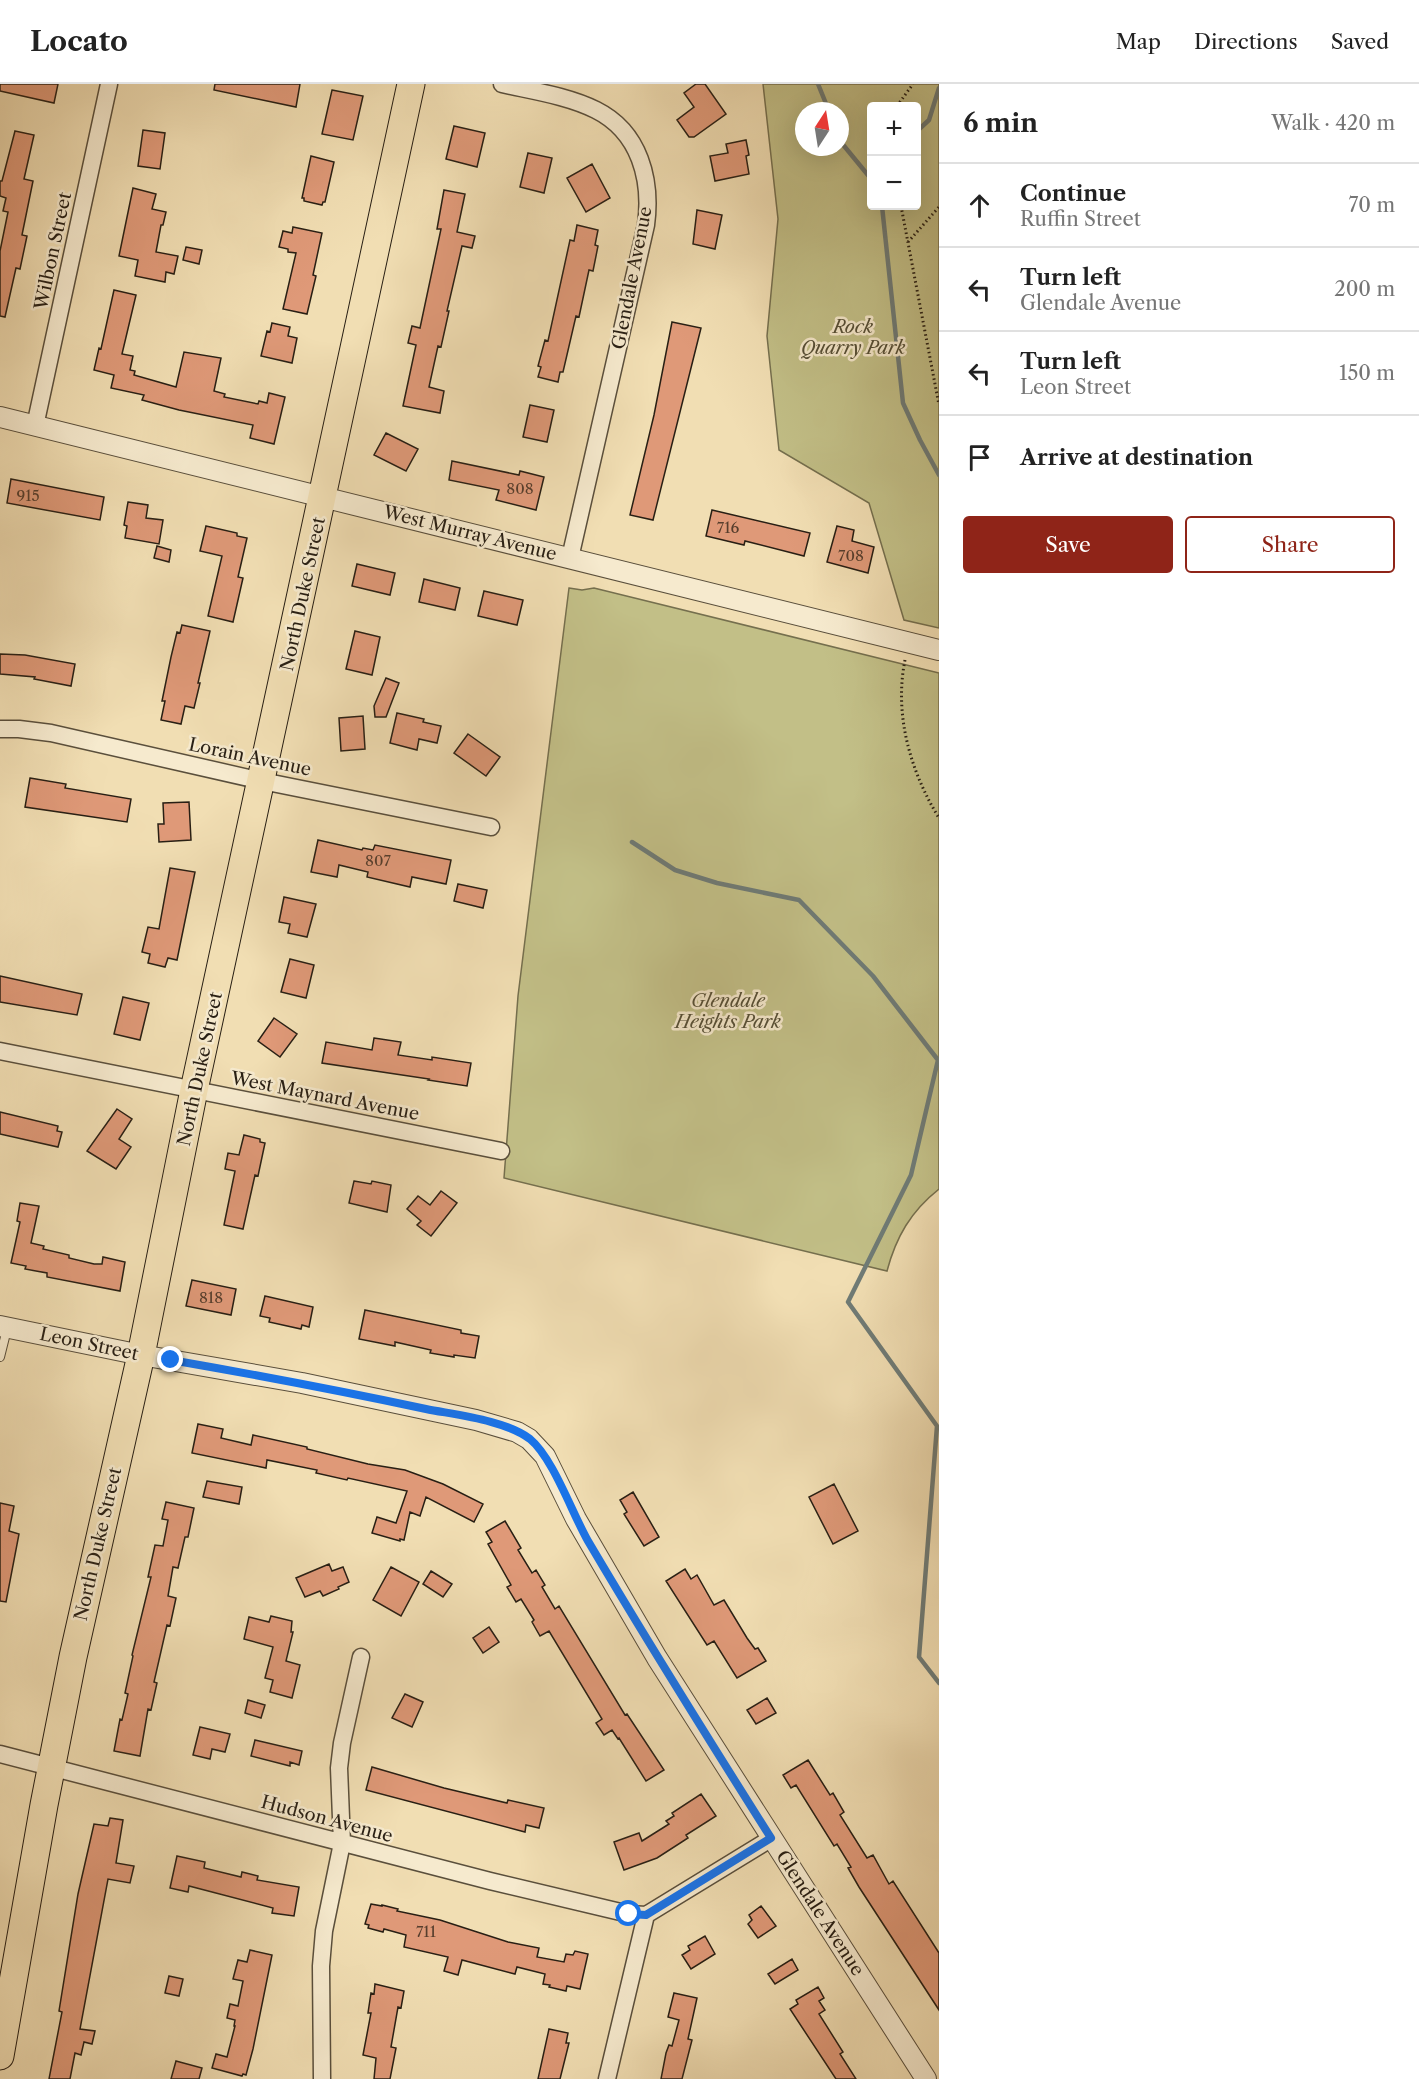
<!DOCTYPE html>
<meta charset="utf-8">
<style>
:root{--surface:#fff;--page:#f2f2f2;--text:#222;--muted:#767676;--line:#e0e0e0;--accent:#8f2418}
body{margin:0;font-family:"Libre Caslon Text",serif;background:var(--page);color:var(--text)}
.controls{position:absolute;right:18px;top:18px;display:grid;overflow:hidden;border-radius:6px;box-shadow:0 6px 24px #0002}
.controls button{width:54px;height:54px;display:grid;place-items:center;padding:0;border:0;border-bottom:2px solid var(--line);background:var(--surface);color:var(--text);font:30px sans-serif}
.compass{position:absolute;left:795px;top:18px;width:54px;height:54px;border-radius:50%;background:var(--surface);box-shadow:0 6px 24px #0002;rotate:12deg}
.stop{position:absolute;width:18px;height:18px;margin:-14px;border:4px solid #1a73e8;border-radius:50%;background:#fff}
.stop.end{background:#1a73e8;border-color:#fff;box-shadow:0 2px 6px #0008}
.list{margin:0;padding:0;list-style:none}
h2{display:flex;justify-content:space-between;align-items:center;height:78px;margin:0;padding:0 24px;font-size:26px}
h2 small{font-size:20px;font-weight:400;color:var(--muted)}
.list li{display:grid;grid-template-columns:39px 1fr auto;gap:18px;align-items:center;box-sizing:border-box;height:84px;padding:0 24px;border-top:2px solid var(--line)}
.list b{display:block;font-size:22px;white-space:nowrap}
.list p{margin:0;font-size:20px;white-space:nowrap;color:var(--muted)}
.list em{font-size:20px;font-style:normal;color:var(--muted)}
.actions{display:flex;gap:12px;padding:18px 24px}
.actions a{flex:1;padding:14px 0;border:2px solid var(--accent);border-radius:6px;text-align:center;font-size:21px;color:var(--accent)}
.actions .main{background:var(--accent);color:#fff}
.icon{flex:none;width:33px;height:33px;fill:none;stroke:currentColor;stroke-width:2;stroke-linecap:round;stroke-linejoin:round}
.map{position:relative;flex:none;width:939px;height:1995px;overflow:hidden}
header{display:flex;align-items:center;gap:36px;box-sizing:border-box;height:84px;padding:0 30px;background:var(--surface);border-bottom:2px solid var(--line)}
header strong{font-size:28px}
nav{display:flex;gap:33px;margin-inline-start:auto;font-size:21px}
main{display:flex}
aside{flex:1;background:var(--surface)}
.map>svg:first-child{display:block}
</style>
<header>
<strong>Locato</strong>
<nav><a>Map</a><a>Directions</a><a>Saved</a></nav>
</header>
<main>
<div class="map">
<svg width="939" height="1995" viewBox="0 0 939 1995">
<rect width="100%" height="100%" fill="#f1deb3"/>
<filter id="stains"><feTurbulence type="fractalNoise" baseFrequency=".00333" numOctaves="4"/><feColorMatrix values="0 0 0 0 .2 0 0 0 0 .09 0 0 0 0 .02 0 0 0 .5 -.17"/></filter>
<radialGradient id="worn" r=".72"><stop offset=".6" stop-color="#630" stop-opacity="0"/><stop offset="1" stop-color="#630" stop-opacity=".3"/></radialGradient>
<path fill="#c2bf87" stroke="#756f4e" stroke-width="1.5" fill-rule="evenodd" d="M763 0H939V544L904 536 869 419 779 366 767 252 778 135ZM872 22H916V122H872ZM804 27H840V63H804Z
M569 504 582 506 594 504 939 589V1105C911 1127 896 1153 887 1187L504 1094 518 912Z"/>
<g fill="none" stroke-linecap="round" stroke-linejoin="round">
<path stroke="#6f7b76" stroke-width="4.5" d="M818 0 829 27
M916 48 929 36 939 4
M840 57 872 96
M882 122 903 319 920 356 939 391
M632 758 675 786 717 799 799 816 873 892 938 976 911 1091 848 1218 937 1342 919 1573 939 1599"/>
</g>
<path fill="#df9978" stroke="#281f14" stroke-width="1.5" d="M0 0H58L54 19 0 7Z
M215 0H300L296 23 214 6Z
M696 0H705L726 30 694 53H689L677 36 694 23 684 9Z
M332 6 363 12 353 56 322 50Z
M454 42 485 49 477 83 446 75Z
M143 46 165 49 160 85 138 82Z
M15 47 34 51 24 95 33 97 22 151 27 152 20 185 16 184 5 233 0 232V167L8 128 3 127 6 114 0 112V97H2Z
M746 56 749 71 746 72 749 90 715 97 710 72 728 69 726 60Z
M528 69 552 74 544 109 520 103Z
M311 72 334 78 325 118H323L322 121 304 117V114H302Z
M592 80 610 114 586 128 567 94Z
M133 104 156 110 152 125 166 128 163 141H161L156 168 178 172 174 190 166 188 165 198 135 192 138 176 119 172Z
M444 106 465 110 457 148 475 152 472 164 462 162 447 227H449L441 263 438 262 429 303 444 307 440 329 403 322 416 261 408 259 412 242 420 244 441 145H437Z
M697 126 722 131 715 165 693 160Z
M577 141 598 146 595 161 598 162 593 187 589 186 579 233 576 232 563 288H560L558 298 538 293 541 283 538 282 545 256 548 257 570 156 574 157Z
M293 143 322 149 313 191 316 192 307 230 283 225 296 169 288 168V165L279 163 283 147 292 149Z
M186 163 202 166 199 180 183 176Z
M114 206 136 211 122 270 133 272 130 286 135 287 134 291 176 303 184 268 221 274 214 307 225 310 224 313 258 320 259 317 267 319 269 309 285 313 274 360 250 354 253 341 179 326 142 316 144 311 111 304 114 291 94 286 99 264 101 265Z
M672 238 701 244 653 436 630 431 654 331Z
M272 239 290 243 288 252 297 254 292 279 261 272 267 247 270 248Z
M530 321 554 326 547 358 523 353Z
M386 349 418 365 406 387 374 371Z
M452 377 519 391 520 387 544 393 536 426 496 416 499 406 449 396Z
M11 395 104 413 100 436 7 419Z
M128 418 148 421 146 434 163 436 159 460 125 454 127 442 124 441Z
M712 426 810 449 804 472 745 457 744 461 706 452Z
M206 442 237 449V452L247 454 238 493 243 494 233 538 208 532 222 472 200 467Z
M837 442 854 446 852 457 874 463 868 489 827 478Z
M157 462 171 466 169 478 154 474Z
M357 480 395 489 390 511 352 502Z
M424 495 460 504 455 526 419 518Z
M484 507 523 516 517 541 478 532Z
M182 541 210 547 198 599H200L194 624 185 622 181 640 161 636 165 617H162L171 573 177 548 180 549Z
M355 547 380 553 372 591 346 585Z
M0 570 25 571 75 580 71 602 34 595 35 593 0 590Z
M386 594 399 599 386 633H375L374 622Z
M397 629 424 635 423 638 441 642 437 659 419 655 417 666 390 659Z
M363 632 365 665 341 667 339 634Z
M468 650 500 673 486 692 454 669Z
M30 694 66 700 65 704 131 715 127 738 25 723Z
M189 718 191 756 159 758 158 740H164L163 719Z
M318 756 362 766 363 764 373 766 375 761 451 776 446 800 412 793 410 803 367 793 368 788 339 781 337 793 311 788Z
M170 784 195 788 177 876 168 874 165 883 148 879 150 870 142 868 148 843 159 845Z
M458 800 487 806 483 824 454 817Z
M284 813 316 820 307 853 288 849 290 840 279 838Z
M290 875 314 881 306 914 281 908Z
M0 892 82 910 77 931 0 918Z
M123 913 149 919 140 956 114 950Z
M274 934 297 950 280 973 258 957Z
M374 954 401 958 398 971 432 976V973L471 979 467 1002 428 996 429 995 322 979 326 958 372 966Z
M117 1025 132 1035 119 1055 131 1063 116 1085 87 1067Z
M0 1028 58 1042 57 1047 62 1048 58 1063 0 1050Z
M244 1051 260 1055V1058L265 1059 258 1092 255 1091 243 1145 224 1141 235 1087 225 1085 228 1069 239 1071Z
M354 1097 371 1100 372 1097 391 1101 387 1128 349 1119Z
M441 1107 457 1119 431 1152 417 1141 421 1137 407 1125 418 1112 430 1121Z
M20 1119 39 1122 31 1159 44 1162 43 1165 69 1171V1174L94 1180H102L103 1173 125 1178 120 1207 47 1193V1189L25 1185 26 1182 11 1179 20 1138 17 1137Z
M192 1196 236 1205 231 1231 186 1222Z
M265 1212 313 1223 309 1243 302 1241 301 1245 269 1238 270 1234 260 1232Z
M365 1226 461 1246V1249L479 1252 475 1274 454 1271V1273L430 1269 431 1266 395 1258V1262L359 1255Z
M198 1340 223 1345 221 1354 251 1361 253 1351 307 1363V1365L368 1380 405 1386 443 1400 483 1420 474 1438 426 1413 420 1432 410 1428 404 1456 400 1455V1457L372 1449 377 1433 396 1439 407 1407 348 1394 347 1396 316 1389 317 1386 267 1376 266 1384 192 1369Z
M207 1397 242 1403 239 1420 203 1413Z
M834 1400 858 1447 833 1460 809 1413Z
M633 1408 659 1453 644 1462 624 1430 627 1428 620 1416Z
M166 1418 194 1424 188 1453H185L178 1484 173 1483 168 1512 176 1514 170 1542 167 1541 154 1598 157 1599 151 1626 148 1625 140 1672 114 1667 120 1635 122 1636 128 1610 125 1609 133 1572 132 1571 151 1493H148L155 1461 163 1462 168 1436 162 1435Z
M0 1419 14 1422 9 1447 19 1450 6 1518 0 1517Z
M505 1437 521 1464 518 1466 532 1489 536 1486 545 1501 542 1503 555 1525 559 1522 625 1631 627 1630 664 1686 646 1697 619 1654 618 1655 612 1646 604 1651 596 1639 602 1635 549 1547 540 1552 532 1538 534 1536 521 1515 516 1518 507 1503 511 1501 488 1460 492 1458 486 1448Z
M329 1480 332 1487 343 1483 349 1498 338 1503 339 1505 323 1512 320 1507 305 1513 296 1494Z
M391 1483 419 1498 401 1532 373 1516Z
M685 1485 691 1495 697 1491 714 1521 724 1516 747 1554 755 1565 758 1564 766 1577 737 1594 714 1557 707 1561 666 1497Z
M431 1487 452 1500 443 1513 423 1500Z
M271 1532 292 1537 291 1548H293L286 1577 300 1581 292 1614 270 1608 273 1596 265 1594 273 1563 244 1555 249 1533 269 1538Z
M489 1543 499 1558 483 1569 473 1554Z
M405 1610 423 1618 412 1643 392 1634Z
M767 1614 776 1629 756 1640 747 1626Z
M248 1616 265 1621 261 1634 245 1629Z
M200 1643 230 1650 225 1668 212 1665 210 1675 193 1671Z
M255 1656 302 1667 299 1681 290 1678V1682L251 1672Z
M808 1676 830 1711 833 1709 844 1728 840 1731 867 1774 873 1771 889 1800 893 1797 939 1869V1926L859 1803 848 1784 851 1783 837 1760 834 1762 796 1701 791 1704 783 1691Z
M372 1683 444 1704 507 1719 508 1716 544 1724 539 1744 526 1741 525 1748 366 1706Z
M701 1710 716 1732 686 1751 688 1754 657 1774 624 1786 614 1758 639 1749 642 1757 669 1740 666 1737 674 1732 672 1729Z
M110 1734 123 1736 116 1779 134 1782 130 1799 108 1795 80 1945 95 1947 92 1960 84 1958 81 1971 75 1969 70 1995H49L62 1928 59 1927 78 1810 94 1740 108 1742Z
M177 1772 205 1778 204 1784 241 1793 242 1788 258 1792 257 1796 299 1803 294 1832 272 1829 273 1824 189 1802 188 1808 170 1804Z
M371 1820 382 1822V1821L398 1825 397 1827 440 1836 508 1858 539 1864 537 1873 564 1878 566 1870 573 1871 575 1867 588 1870 580 1905 567 1902 566 1907 549 1903 550 1901 543 1900 545 1890 517 1883 515 1890 462 1876 458 1891 444 1887 448 1873 404 1863 406 1851 384 1845 383 1848 368 1844 369 1841 365 1840Z
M761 1822 776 1842 758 1854 748 1840 752 1836 749 1831Z
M705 1852 715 1870 691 1885 682 1871 690 1866 688 1862Z
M250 1866 272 1871 253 1965 246 1991 243 1990 242 1992 212 1984 216 1970 227 1973 235 1942H234L235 1936 227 1934 230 1920 238 1922 243 1897 233 1895 238 1876 247 1878Z
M792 1875 798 1886 775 1900 768 1890Z
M169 1892 183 1895 179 1912 165 1909Z
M375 1900 404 1907 401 1924 398 1923 391 1963 396 1964 390 1995H374L376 1974 363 1971 371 1929H368L371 1909 374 1910Z
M818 1903 824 1914 819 1917 825 1926 819 1930 843 1968 840 1970 856 1995H836L790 1925 798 1920 796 1916Z
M674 1909 697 1914 688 1955 692 1956 682 1995H661L666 1969 669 1961 672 1962 679 1936 668 1933Z
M549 1945 568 1949 566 1959H569L560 1995H538Z
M176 1977 202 1984 199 1995H171Z"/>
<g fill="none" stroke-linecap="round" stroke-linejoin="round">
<g stroke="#5a4f3c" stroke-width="10">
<path id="service" d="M0 1273 7 1245"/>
</g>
<g stroke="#5a4f3c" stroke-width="19">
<path id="minor" d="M502 0C533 7 568 12 596 26 640 48 652 96 646 141L570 474
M35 342 109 0
M0 645H19L51 649 262 697 491 743
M0 967 501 1067
M0 1670 490 1797 629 1830 646 1831
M322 1995 321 1882 324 1847 342 1759 339 1684 342 1659 361 1573
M607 1995 646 1831 772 1754"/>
</g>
<g stroke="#5a4f3c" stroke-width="22">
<path id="tertiary" d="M0 333 939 566
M0 1242 141 1271 302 1299 476 1336 517 1348 529 1355 545 1372 576 1435 657 1574 926 1995"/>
</g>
<g stroke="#281f14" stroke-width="29">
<path id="trunk" d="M0 1972 44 1721 73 1573 141 1271 194 1006 411 0"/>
</g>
<path stroke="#281f14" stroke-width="3" stroke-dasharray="1.5 3" stroke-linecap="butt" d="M897 22 913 0
M901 122 939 321
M908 158 939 123
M905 576C894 630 910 687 939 734"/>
<use href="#service" stroke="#f6eace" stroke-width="8"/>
<use href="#minor" stroke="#f6eace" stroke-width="16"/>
<use href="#tertiary" stroke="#f6eace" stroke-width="20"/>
<use href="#trunk" stroke="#f1deb3" stroke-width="27"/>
</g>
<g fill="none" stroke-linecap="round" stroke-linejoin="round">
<path stroke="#1a73e8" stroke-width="8" d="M171 1276C257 1291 341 1307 426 1325 456 1331 505 1336 530 1355 553 1374 572 1429 588 1457 647 1557 709 1656 771 1754L646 1831 629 1830"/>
</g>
<g text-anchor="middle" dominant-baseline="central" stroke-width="5" stroke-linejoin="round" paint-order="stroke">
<g font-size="15" fill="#563e2d">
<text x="520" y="404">808</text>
<text x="28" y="411">915</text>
<text x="728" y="443">716</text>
<text x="851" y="471">708</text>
<text x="378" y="776">807</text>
<text x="211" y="1213">818</text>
<text x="426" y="1847">711</text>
</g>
<g font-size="18" fill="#281f14" stroke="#f6eace">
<text transform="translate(53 167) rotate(-78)">Wilbon Street</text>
<text transform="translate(632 194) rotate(-79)">Glendale Avenue</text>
<text transform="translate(470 449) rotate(14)">West Murray Avenue</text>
<text transform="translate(303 510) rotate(-78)">North Duke Street</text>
<text transform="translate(250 673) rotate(12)">Lorain Avenue</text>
<text transform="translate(200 985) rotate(-78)">North Duke Street</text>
<text transform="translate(325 1012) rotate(11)">West Maynard Avenue</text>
<text transform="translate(89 1260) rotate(12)">Leon Street</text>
<text transform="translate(98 1460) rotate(-77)">North Duke Street</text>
<text transform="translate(327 1735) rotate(15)">Hudson Avenue</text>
<text transform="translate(820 1829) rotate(57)">Glendale Avenue</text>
</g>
<g font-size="18" font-style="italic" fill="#564f36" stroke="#f6eace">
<text x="853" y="243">Rock<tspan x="853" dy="21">Quarry Park</tspan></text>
<text x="728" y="917">Glendale<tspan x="728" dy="21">Heights Park</tspan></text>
</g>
</g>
<rect width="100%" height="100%" filter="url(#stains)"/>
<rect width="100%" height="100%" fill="url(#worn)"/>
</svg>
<div class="controls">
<button>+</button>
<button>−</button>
</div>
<svg class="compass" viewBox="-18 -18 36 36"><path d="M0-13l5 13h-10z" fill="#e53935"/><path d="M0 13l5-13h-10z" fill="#767676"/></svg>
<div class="stop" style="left:629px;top:1830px"></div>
<div class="stop end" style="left:171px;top:1276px"></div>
</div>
<aside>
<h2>6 min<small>Walk · 420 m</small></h2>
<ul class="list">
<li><svg class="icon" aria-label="ahead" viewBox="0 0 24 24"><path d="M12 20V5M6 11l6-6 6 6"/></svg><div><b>Continue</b><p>Ruffin Street</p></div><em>70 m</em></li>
<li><svg class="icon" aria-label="left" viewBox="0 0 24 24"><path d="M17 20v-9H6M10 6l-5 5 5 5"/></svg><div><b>Turn left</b><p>Glendale Avenue</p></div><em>200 m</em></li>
<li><svg class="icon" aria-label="left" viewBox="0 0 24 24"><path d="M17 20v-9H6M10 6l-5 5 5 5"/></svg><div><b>Turn left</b><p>Leon Street</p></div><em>150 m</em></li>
<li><svg class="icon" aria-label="arrive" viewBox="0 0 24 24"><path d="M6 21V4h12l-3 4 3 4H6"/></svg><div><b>Arrive at destination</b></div></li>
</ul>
<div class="actions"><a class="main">Save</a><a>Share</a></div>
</aside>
</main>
